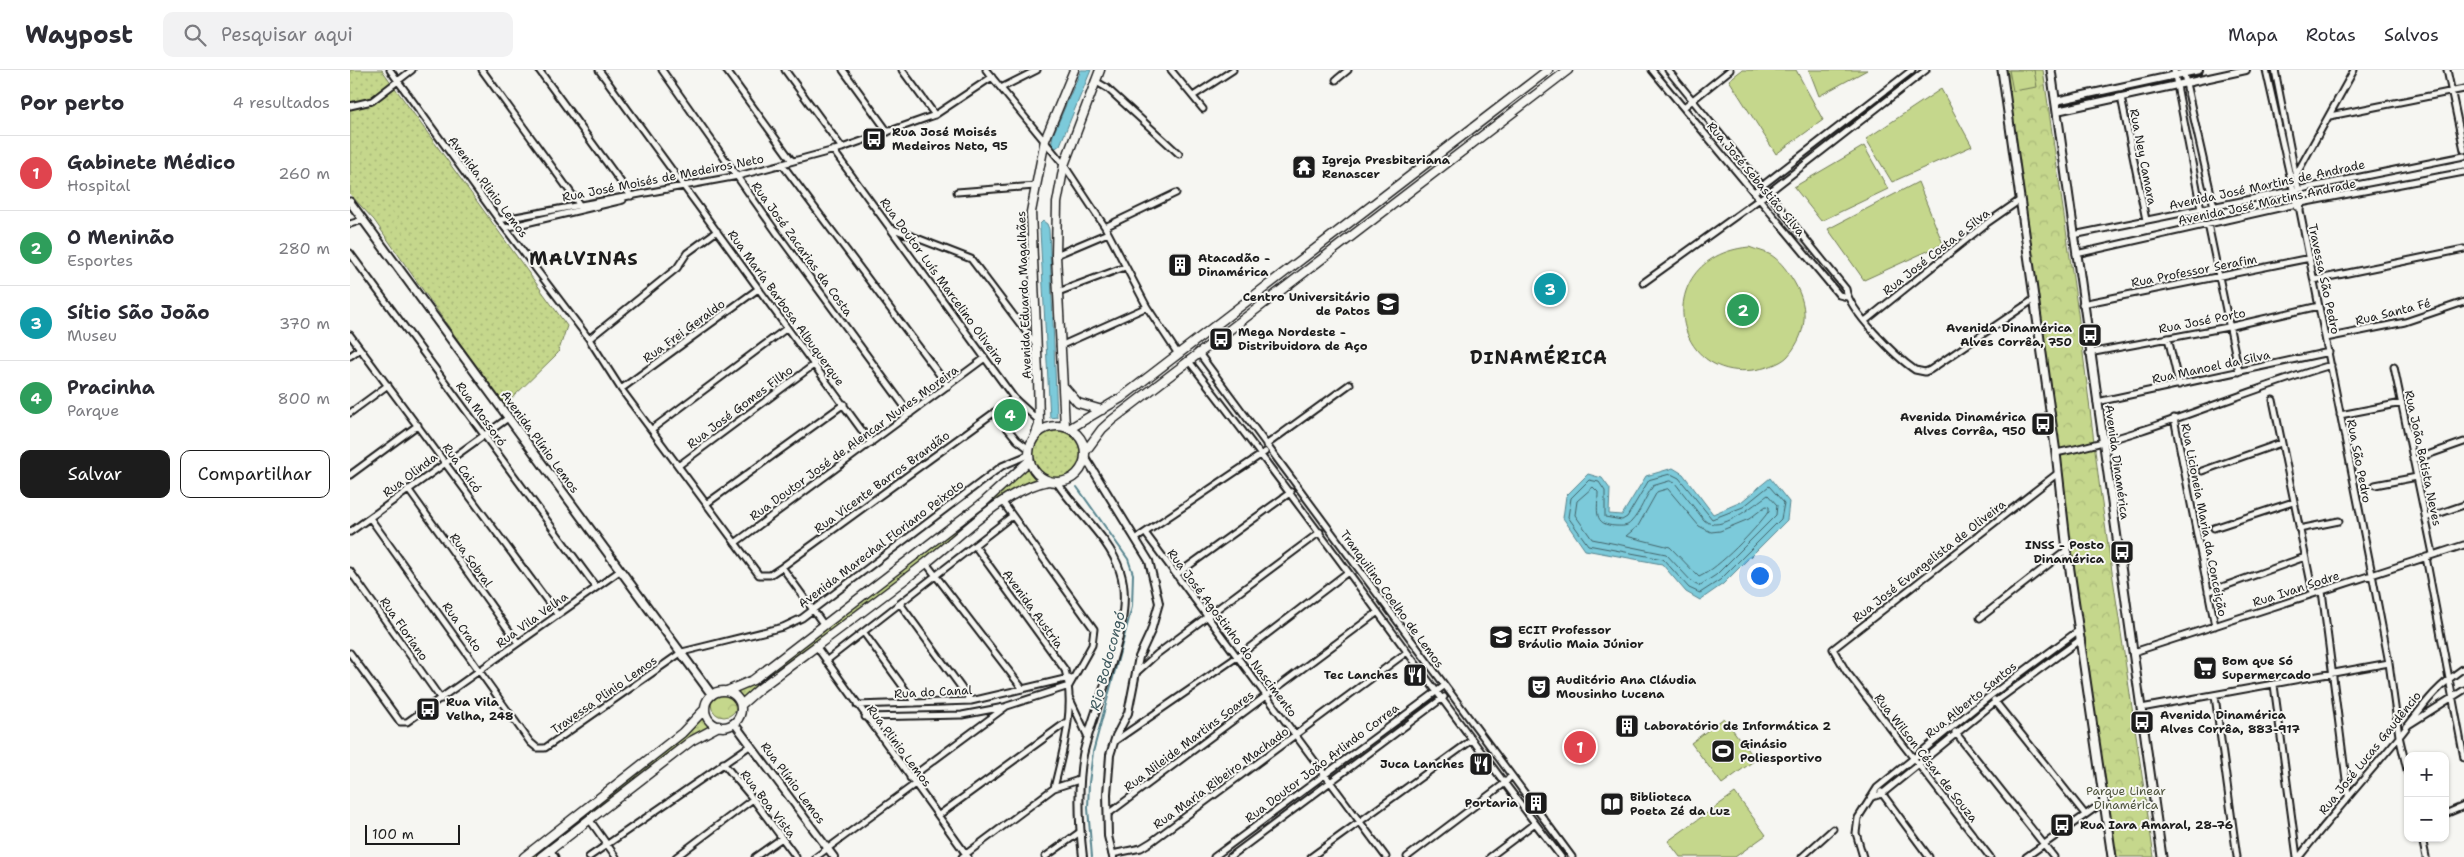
<!DOCTYPE html>
<html lang="pt">
<meta charset="utf-8">
<style>
:root{--surface:#fff;--page:#f2f2f3;--text:#2b2b33;--muted:#7c7c81;--line:#e1e1e2;--accent:#1c1c1c}
body{margin:0;font-family:"Shantell Sans",sans-serif;background:var(--page);color:var(--text)}
.controls{position:absolute;right:15px;bottom:15px;display:grid;overflow:hidden;border-radius:10px;box-shadow:0 1px 4px #0004}
.controls button{width:45px;height:45px;display:grid;place-items:center;padding:0;border:0;border-bottom:1px solid var(--line);background:var(--surface);color:var(--text);font:25px sans-serif}
.scale{position:absolute;left:15px;bottom:12px;width:95px;box-sizing:border-box;padding-left:5px;border:2px solid #1c1c1c;border-top:0;font-size:14px;line-height:18px;white-space:nowrap;color:#1c1c1c;-webkit-text-stroke:4px #f6f6f2;paint-order:stroke}
.you{position:absolute;left:1409px;top:505px;width:18px;height:18px;margin:-12px;border:4px solid #fff;border-radius:50%;background:#1a73e8;box-shadow:0 0 0 8px #1a73e833}
.badge{display:grid;place-items:center;width:32px;height:32px;border-radius:50%;background:var(--accent);color:#fff;font-size:16px;font-weight:700}
.pin{position:absolute;translate:-50% -50%;border:2px solid #fff;box-shadow:0 1px 5px #0006}
.list{margin:0;padding:0;list-style:none}
h2{display:flex;justify-content:space-between;align-items:center;height:65px;margin:0;padding:0 20px;font-size:21px}
h2 small{font-size:16px;font-weight:400;color:var(--muted)}
.list li{display:grid;grid-template-columns:32px 1fr auto;gap:15px;align-items:center;box-sizing:border-box;height:75px;padding:0 20px;border-top:1px solid var(--line)}
.list b{display:block;font-size:19px;white-space:nowrap}
.list p{margin:0;font-size:16px;white-space:nowrap;color:var(--muted)}
.list em{font-size:16px;font-style:normal;color:var(--muted)}
.actions{display:flex;gap:10px;padding:15px 20px}
.actions a{flex:1;padding:11px 0;border:1px solid var(--accent);border-radius:10px;text-align:center;font-size:18px;color:var(--accent)}
.actions .main{background:var(--accent);color:#fff}
.icon{flex:none;width:28px;height:28px;fill:none;stroke:currentColor;stroke-width:2;stroke-linecap:round;stroke-linejoin:round}
.map{position:relative;flex:none;width:2114px;height:787px;overflow:hidden}
header{display:flex;align-items:center;gap:30px;box-sizing:border-box;height:70px;padding:0 25px;background:var(--surface);border-bottom:1px solid var(--line)}
header strong{font-size:24px}
nav{display:flex;gap:28px;margin-inline-start:auto;font-size:18px}
.search{width:350px;height:45px;background:var(--page);display:flex;align-items:center;gap:12px;box-sizing:border-box;padding:0 18px;border-radius:10px;color:var(--muted);font-size:19px}
main{display:flex}
aside{flex:1;background:var(--surface)}
.map>svg:first-child{display:block}
</style>
<header>
<strong>Waypost</strong>
<div class="search"><svg class="icon" aria-label="search" viewBox="0 0 24 24"><circle cx="10" cy="10" r="6"/><path d="M15 15l6 6"/></svg>Pesquisar aqui</div>
<nav><a>Mapa</a><a>Rotas</a><a>Salvos</a></nav>
</header>
<main>
<aside>
<h2>Por perto<small>4 resultados</small></h2>
<ul class="list">
<li><span class="badge" style="background:#e0444e">1</span><div><b>Gabinete Médico</b><p>Hospital</p></div><em>260 m</em></li>
<li><span class="badge" style="background:#2e9e5b">2</span><div><b>O Meninão</b><p>Esportes</p></div><em>280 m</em></li>
<li><span class="badge" style="background:#0f9aa8">3</span><div><b>Sítio São João</b><p>Museu</p></div><em>370 m</em></li>
<li><span class="badge" style="background:#2e9e5b">4</span><div><b>Pracinha</b><p>Parque</p></div><em>800 m</em></li>
</ul>
<div class="actions"><a class="main">Salvar</a><a>Compartilhar</a></div>
</aside>
<div class="map">
<svg width="2114" height="787" viewBox="0 0 2114 787">
<defs>
<pattern id="grass-dots" width="8" height="8" patternUnits="userSpaceOnUse" patternTransform="scale(1.25)"><rect width="8" height="8" fill="#c5d78c"/><path d="M2 2h.1M6 6h.1" fill="none" stroke="#a9b878" stroke-width="1.8" stroke-linecap="round"/></pattern>
<pattern id="forest-crowns" width="20" height="18" patternUnits="userSpaceOnUse" patternTransform="scale(1.25)"><rect width="20" height="18" fill="#c5d78c"/><path d="M2 6a3 3 0 1 1 6 0M12 15a3 3 0 1 1 6 0" fill="none" stroke="#a9b878"/></pattern>
</defs>
<rect width="100%" height="100%" fill="#f6f6f2"/>
<filter id="ink" filterUnits="userSpaceOnUse"><feTurbulence type="fractalNoise" baseFrequency=".02" numOctaves="2"/><feDisplacementMap in="SourceGraphic" scale="10" xChannelSelector="R" yChannelSelector="G"/><feConvolveMatrix kernelMatrix="1 2 1 2 8 2 1 2 1" color-interpolation-filters="sRGB"/></filter>
<g filter="url(#ink)">
<path fill="url(#grass-dots)" stroke="#707a54" d="M0 0H32L217 256 208 283 154 336 24 150 0 124Z
M681 384a26 26 0 1 1 52 0a26 26 0 1 1-52 0Z
M679 394 682 401 694 410 669 418 391 633 386 624 381 621 394 616Z
M354 643 360 654 366 656 189 787H173Z"/>
<path fill="url(#forest-crowns)" stroke="#707a54" d="M1654 0H1693L1728 243 1750 420 1804 787H1764Z
M361 634a13 13 0 1 1 26 0a13 13 0 1 1-26 0Z"/>
<path fill="#c5d78c" stroke="#707a54" d="M1392 0H1446L1473 50 1426 84 1379 10Z
M1459 0H1517L1469 26Z
M1659 0H1684L1687 17 1663 21Z
M1591 19 1622 76 1542 112 1516 69Z
M1514 76 1538 119 1471 151 1444 117Z
M1568 112 1593 174 1514 210 1478 159Z
M1399 177C1406 180 1414 181 1421 185 1429 190 1436 199 1441 207 1459 234 1459 261 1438 286 1431 294 1413 299 1403 300 1320 311 1301 187 1399 177Z
M1374 648 1405 690 1372 714 1341 673Z
M1385 723 1416 765 1385 787H1330L1318 771Z"/>
<path fill="#7ccada" stroke="#56848e" d="M731 0H741L710 75 703 80 701 76 703 65Z
M693 151 697 154 699 159 707 347 700 348 690 160V154Z
M1323 398 1333 404 1363 444 1391 432 1420 408 1439 432 1437 450 1373 514 1350 530 1336 522 1312 494 1235 480 1213 448 1216 426 1238 404 1252 408 1260 419 1259 444 1272 445 1296 406Z"/>
<g fill="none" stroke-linecap="round" stroke-linejoin="round">
<path stroke="#426268" stroke-width="1" d="M1321 404 1329 408 1362 449 1393 437 1419 416 1434 433 1431 449 1370 510 1350 523 1339 518 1313 489 1238 475 1218 447 1221 428 1239 410 1249 412 1255 421V447L1272 450 1277 447 1299 410Z
M1320 411 1325 413 1354 450C1370 465 1404 434 1418 425L1427 435 1426 445 1366 505 1349 516 1343 513 1316 484 1242 469 1225 445 1227 431 1243 417 1248 422C1248 440 1242 455 1266 456 1272 456 1277 457 1281 452 1290 443 1295 427 1303 416Z
M1318 419 1349 456 1361 462 1370 461 1399 449 1416 436 1419 437V441C1405 460 1369 498 1349 507L1320 477 1276 466 1288 456 1307 422Z"/>
<path stroke="#56848e" stroke-width="2" d="M727 417 778 489 783 504 782 537 743 682 739 713 738 738 742 787"/>
<g stroke="#1c1c1c" stroke-width="9">
<path id="minor" d="M40 0 149 150 239 269 271 319 409 505H420L432 497 664 328
M132 0 229 134
M189 0 281 126
M249 0 521 373
M312 0 427 163 560 344
M376 0 442 91
M435 0 492 78
M493 0 538 62
M552 0 585 45
M636 0 714 95 755 157 797 237 828 284
M821 0 853 39
M1302 0 1489 225 1497 227
M1318 0 1496 219C1499 241 1546 287 1565 300L1575 302 1580 300 1683 230
M1824 0 1851 139
M1833 0 1864 137
M1916 0 1947 137
M1925 0 1951 133 1950 141 2022 504 2039 593 2049 666 2058 704
M2097 0 2114 80
M986 10 998 0
M745 11 757 18 829 84
M651 18 687 0
M843 26 883 0
M1771 27 1796 150
M0 36 22 31 62 0
M1334 37 1380 0
M1980 46 2114 19
M483 80 664 328 689 351
M432 94 598 316
M1946 105 2004 0
M607 122 685 116
M1404 122 1562 0
M149 150 388 106 492 78 585 45 642 7
M0 154 13 150
M1858 154 1889 302
M755 157 826 123
M155 158 273 130
M541 158 621 189 686 275
M1723 165 2114 86
M0 183 246 517
M1726 184 1951 133 2114 102
M706 185 758 163
M1964 210 2114 179
M1293 213 1418 123 1576 0
M708 222 775 197
M1732 234 1960 188
M1515 251 1637 153 1670 130
M0 265 207 544
M1818 268 1829 315
M1976 268 2055 252 2114 232
M239 269 327 198 337 183 367 161
M710 276 797 237
M848 282 1222 787
M1739 283 1878 257 1969 236
M0 286 10 279
M838 290C966 453 1084 623 1211 787
M2044 297 2083 484
M271 319 408 219
M1923 330 1963 523
M1747 332 1979 282
M644 342 667 370 679 379
M0 343 38 315
M1990 345 2052 333
M1824 348 1865 556
M302 359 437 258
M916 375 1000 314
M1706 383C1799 365 1889 322 1981 295
M2063 390 2114 372
M328 396 465 294
M1852 401 1931 373
M0 405 68 355
M2025 415 2067 407
M58 419 168 573
M652 431 744 559 742 575 719 616
M356 434 494 334
M20 448 180 672 187 678H195L332 582 433 557 452 548 652 396 678 385
M2076 448 2114 435
M1864 458 1943 432
M1949 459 1989 451
M0 462 158 348
M796 464 1036 787
M787 468 915 382
M385 473 635 288
M625 476 715 600C726 637 713 681 704 718
M2076 487 2114 688
M576 493 672 618
M432 497 474 555
M0 501 91 629
M826 505 941 422
M1972 521 1998 725
M1858 522 1955 487
M551 535 621 631
M1630 548 1717 480
M514 563 565 633
M466 576 618 787
M1784 582 2114 475
M0 583 48 649 50 652H57L271 500
M476 591 662 446
M787 602 807 584 970 462
M1924 615 1947 787
M1865 626 1887 787
M719 627 738 667
M1644 630 1734 743
M507 635 621 631 719 608
M1791 638 2039 593
M515 647 612 645 654 637
M2057 656 2114 620
M1605 662 1704 787
M765 671 887 587 998 502
M373 693 403 729 446 787
M560 708 657 636 719 616
M1531 722 1579 787
M1522 727 1532 724 1645 632 1731 569
M758 744 1028 542
M2095 744 2114 736
M589 745 718 651
M239 749 266 787
M2072 768 2076 787
M200 780 205 787
M762 784 791 778 801 772 1057 582
M239 787 401 675
M326 787 403 729
M405 787 432 768
M466 787 565 714
M612 787 704 718 729 710
M695 787 730 762
M864 787 1094 616
M880 787 1094 627
M961 787 1122 670
M1057 787 1155 713 1161 706
M1140 787 1185 753
M1452 787 1483 759
M1513 787 1506 763 1508 748 1527 718 1640 626 1729 560
M1640 787 1496 601 1483 579 1708 403
M1676 787 1755 731
M1949 787C1981 746 2016 707 2049 667 2073 637 2081 621 2114 598"/>
</g>
<g stroke="#1c1c1c" stroke-width="10">
<path id="tertiary" d="M1706 31 1849 0
M1707 41 1896 0
M735 387 799 491 809 533 801 561 789 587 778 643 766 666 760 685 757 724 758 766 763 787
M707 412C726 442 759 467 770 501 787 551 744 634 733 685 727 719 729 753 733 787
M384 653 484 787"/>
</g>
<g stroke="#1c1c1c" stroke-width="11">
<path id="secondary" d="M1652 0 1706 383 1717 480 1762 787
M1701 0 1812 787
M0 132 362 625"/>
</g>
<g stroke="#1c1c1c" stroke-width="11">
<path id="primary" d="M715 318 728 333 752 340
M679 384a28 28 0 1 1 56 0a28 28 0 1 1-56 0Z
M715 357 706 185 707 133 714 95 750 0
M719 359 771 328 1198 0
M685 366 689 355 688 305 681 142 695 70 724 0
M735 382 752 359 762 350 1218 0
M377 621 403 610 634 432 679 391
M355 639a18 18 0 1 1 36 0a18 18 0 1 1-36 0Z
M391 635 409 619C465 577 521 536 576 493 612 465 653 420 698 411
M174 787 332 663 355 639
M191 787 341 671 369 656"/>
</g>
<use href="#minor" stroke="#f6f6f2" stroke-width="5"/>
<use href="#tertiary" stroke="#f6f6f2" stroke-width="6"/>
<use href="#secondary" stroke="#f6f6f2" stroke-width="7"/>
<use href="#primary" stroke="#f6f6f2" stroke-width="8"/>
</g>
</g>
<defs>
<g id="bus-square" transform="scale(1.25)"><rect x="-9" y="-9" width="18" height="18" rx="4" fill="#1c1c1c" stroke="#f6f6f2"/><path d="M-5-6H5V4H4V6H2V4H-2V6H-4V4H-5ZM-3.5-4V0h7V-4ZM-3.5 1.2v1.5H-2V1.2ZM2 1.2v1.5H3.5V1.2Z" fill="#fff"/></g>
<g id="temple-square" transform="scale(1.25)"><rect x="-9" y="-9" width="18" height="18" rx="4" fill="#1c1c1c" stroke="#f6f6f2"/><path d="M0-6L5-2H3V0L6.5 2.5H4V6H1.5V3h-3V6H-4V2.5H-6.5L-3 0V-2H-5Z" fill="#fff"/></g>
<g id="building-square" transform="scale(1.25)"><rect x="-9" y="-9" width="18" height="18" rx="4" fill="#1c1c1c" stroke="#f6f6f2"/><path d="M-4-6H4V6H1V3H-1V6H-4ZM-2.5-4.3h1.7v1.8h-1.7ZM.8-4.3h1.7v1.8H.8ZM-2.5-1h1.7V.8h-1.7ZM.8-1h1.7V.8H.8Z" fill="#fff"/></g>
<g id="university-square" transform="scale(1.25)"><rect x="-9" y="-9" width="18" height="18" rx="4" fill="#1c1c1c" stroke="#f6f6f2"/><path d="M0-5L7-2L0 1L-7-2ZM-4 1L0 2.5L4 1V4Q0 6-4 4Z" fill="#fff"/></g>
<g id="school-square" transform="scale(1.25)"><rect x="-9" y="-9" width="18" height="18" rx="4" fill="#1c1c1c" stroke="#f6f6f2"/><path d="M0-5L7-2L0 1L-7-2ZM-4 1L0 2.5L4 1V4Q0 6-4 4Z" fill="#fff"/></g>
<g id="supermarket-square" transform="scale(1.25)"><rect x="-9" y="-9" width="18" height="18" rx="4" fill="#1c1c1c" stroke="#f6f6f2"/><path d="M-6-5.5h2.5l.6 2H6L4.5 2H-2.5L-4.4-4H-6ZM-1.5 3.2a1.3 1.3 0 1 0 .1 0ZM3 3.2a1.3 1.3 0 1 0 .1 0Z" fill="#fff"/></g>
<g id="restaurant-square" transform="scale(1.25)"><rect x="-9" y="-9" width="18" height="18" rx="4" fill="#1c1c1c" stroke="#f6f6f2"/><path d="M-5-6h1v4h1v-4h1v4h1v-4h1v5L-1.5 .5V6h-2V.5L-5-1ZM5-6V6H3V1.5H1.5Q1.5-4 5-6Z" fill="#fff"/></g>
<g id="theatre-square" transform="scale(1.25)"><rect x="-9" y="-9" width="18" height="18" rx="4" fill="#1c1c1c" stroke="#f6f6f2"/><path d="M-5-5.5Q0-4 5-5.5V0Q5 5 0 6Q-5 5-5 0ZM-3.3-2.5H-1v1.5H-3.3ZM1-2.5H3.3v1.5H1ZM-2.8 1Q0 5.5 2.8 1Z" fill="#fff"/></g>
<g id="stadium-square" transform="scale(1.25)"><rect x="-9" y="-9" width="18" height="18" rx="4" fill="#1c1c1c" stroke="#f6f6f2"/><path d="M0-5a6.5 5 0 1 0 0 10a6.5 5 0 1 0 0-10ZM-3.5-1.8h7v3.6h-7Z" fill="#fff"/></g>
<g id="library-square" transform="scale(1.25)"><rect x="-9" y="-9" width="18" height="18" rx="4" fill="#1c1c1c" stroke="#f6f6f2"/><path d="M-6-4Q-3-5.5-.7-3.5V5Q-3 3-6 4ZM6-4Q3-5.5 .7-3.5V5Q3 3 6 4Z" fill="#fff"/></g>
</defs>
<g fill-rule="evenodd">
<use href="#bus-square" x="524" y="69"/>
<use href="#temple-square" x="954" y="97"/>
<use href="#building-square" x="830" y="195"/>
<use href="#university-square" x="1038" y="234"/>
<use href="#bus-square" x="1740" y="265"/>
<use href="#bus-square" x="871" y="269"/>
<use href="#bus-square" x="1693" y="354"/>
<use href="#bus-square" x="1772" y="482"/>
<use href="#school-square" x="1151" y="567"/>
<use href="#supermarket-square" x="1855" y="598"/>
<use href="#restaurant-square" x="1065" y="605"/>
<use href="#theatre-square" x="1189" y="617"/>
<use href="#bus-square" x="78" y="639"/>
<use href="#bus-square" x="1792" y="652"/>
<use href="#building-square" x="1277" y="656"/>
<use href="#stadium-square" x="1373" y="681"/>
<use href="#restaurant-square" x="1131" y="694"/>
<use href="#building-square" x="1186" y="733"/>
<use href="#library-square" x="1262" y="734"/>
<use href="#bus-square" x="1712" y="755"/>
</g>
<g text-anchor="middle" dominant-baseline="central" stroke-width="4" stroke-linejoin="round" paint-order="stroke">
<g font-size="12" font-weight="bold" fill="#1c1c1c" stroke="#f6f6f2" text-anchor="start">
<text x="542" y="62">Rua José Moisés<tspan x="542" dy="14">Medeiros Neto, 95</tspan></text>
<text x="972" y="90">Igreja Presbiteriana<tspan x="972" dy="14">Renascer</tspan></text>
<text x="848" y="188">Atacadão -<tspan x="848" dy="14">Dinamérica</tspan></text>
<text x="1020" y="227" text-anchor="end">Centro Universitário<tspan x="1020" dy="14">de Patos</tspan></text>
<text x="1722" y="258" text-anchor="end">Avenida Dinamérica<tspan x="1722" dy="14">Alves Corrêa, 750</tspan></text>
<text x="888" y="262">Mega Nordeste -<tspan x="888" dy="14">Distribuidora de Aço</tspan></text>
<text x="1676" y="347" text-anchor="end">Avenida Dinamérica<tspan x="1676" dy="14">Alves Corrêa, 950</tspan></text>
<text x="1754" y="475" text-anchor="end">INSS - Posto<tspan x="1754" dy="14">Dinamérica</tspan></text>
<text x="1168" y="560">ECIT Professor<tspan x="1168" dy="14">Bráulio Maia Júnior</tspan></text>
<text x="1872" y="591">Bom que Só<tspan x="1872" dy="14">Supermercado</tspan></text>
<text x="1048" y="605" text-anchor="end">Tec Lanches</text>
<text x="1206" y="610">Auditório Ana Cláudia<tspan x="1206" dy="14">Mousinho Lucena</tspan></text>
<text x="96" y="632">Rua Vila<tspan x="96" dy="14">Velha, 248</tspan></text>
<text x="1810" y="645">Avenida Dinamérica<tspan x="1810" dy="14">Alves Corrêa, 883-917</tspan></text>
<text x="1294" y="656">Laboratório de Informática 2</text>
<text x="1390" y="674">Ginásio<tspan x="1390" dy="14">Poliesportivo</tspan></text>
<text x="1114" y="694" text-anchor="end">Juca Lanches</text>
<text x="1280" y="727">Biblioteca<tspan x="1280" dy="14">Poeta Zé da Luz</tspan></text>
<text x="1168" y="733" text-anchor="end">Portaria</text>
<text x="1730" y="755">Rua Iara Amaral, 28-76</text>
</g>
<g font-size="12" fill="#1c1c1c" stroke="#f6f6f2">
<text transform="translate(1793 87) rotate(79)">Rua Ney Camara</text>
<text transform="translate(313 108) rotate(-11)">Rua José Moisés de Medeiros Neto</text>
<text transform="translate(1406 109) rotate(50)">Rua José Sebastião Silva</text>
<text transform="translate(1917 115) rotate(-12)">Avenida José Martins de Andrade</text>
<text transform="translate(138 117) rotate(53)">Avenida Plinio Lemos</text>
<text transform="translate(1917 132) rotate(-12)">Avenida José Martins Andrade</text>
<text transform="translate(452 179) rotate(54)">Rua José Zacarias da Costa</text>
<text transform="translate(1586 182) rotate(-38)">Rua José Costa e Silva</text>
<text transform="translate(1844 201) rotate(-11)">Rua Professor Serafim</text>
<text transform="translate(1974 209) rotate(78)">Travessa São Pedro</text>
<text transform="translate(592 211) rotate(54)">Rua Doutor Luís Marcelino Oliveira</text>
<text transform="translate(674 225) rotate(-92)">Avenida Eduardo Magalhães</text>
<text transform="translate(436 238) rotate(54)">Rua María Barbosa Albuquerque</text>
<text transform="translate(2043 242) rotate(-14)">Rua Santa Fé</text>
<text transform="translate(1852 251) rotate(-11)">Rua José Porto</text>
<text transform="translate(334 261) rotate(-36)">Rua Frei Geraldo</text>
<text transform="translate(1861 297) rotate(-12)">Rua Manoel da Silva</text>
<text transform="translate(390 337) rotate(-37)">Rua José Gomes Filho</text>
<text transform="translate(131 344) rotate(54)">Rua Mossoró</text>
<text transform="translate(190 372) rotate(54)">Avenida Plínio Lemos</text>
<text transform="translate(504 373) rotate(-36)">Rua Doutor José de Alencar Nunes Moreira</text>
<text transform="translate(2073 388) rotate(78)">Rua João Batista Neves</text>
<text transform="translate(2009 391) rotate(79)">Rua São Pedro</text>
<text transform="translate(1767 392) rotate(82)">Avenida Dinamérica</text>
<text transform="translate(112 398) rotate(54)">Rua Caicó</text>
<text transform="translate(60 405) rotate(-37)">Rua Olinda</text>
<text transform="translate(532 412) rotate(-36)">Rua Vicente Barros Brandão</text>
<text transform="translate(1854 450) rotate(79)">Rua Licioneia Maria da Conceição</text>
<text transform="translate(531 474) rotate(-37)">Avenida Marechal Floriano Peixoto</text>
<text transform="translate(121 490) rotate(54)">Rua Sobral</text>
<text transform="translate(1579 491) rotate(-38)">Rua José Evangelista de Oliveira</text>
<text transform="translate(1946 519) rotate(-18)">Rua Ivan Sodre</text>
<text transform="translate(1042 529) rotate(54)">Tranquilino Coelho de Lemos</text>
<text transform="translate(683 539) rotate(54)">Avenida Austria</text>
<text transform="translate(182 550) rotate(-36)">Rua Vila Velha</text>
<text transform="translate(112 557) rotate(54)">Rua Crato</text>
<text transform="translate(54 559) rotate(55)">Rua Floriano</text>
<text transform="translate(882 563) rotate(53)">Rua José Agostinho do Nascimento</text>
<text transform="translate(583 622) rotate(-3)">Rua do Canal</text>
<text transform="translate(254 625) rotate(-35)">Travessa Plinio Lemos</text>
<text transform="translate(1621 630) rotate(-39)">Rua Alberto Santos</text>
<text transform="translate(839 671) rotate(-37)">Rua Nileide Martins Soares</text>
<text transform="translate(549 676) rotate(53)">Rua Plinio Lemos</text>
<text transform="translate(2020 683) rotate(-51)">Rua José Lucas Gaudêncio</text>
<text transform="translate(1576 688) rotate(52)">Rua Wilson César de Souza</text>
<text transform="translate(972 693) rotate(-37)">Rua Doutor João Arlindo Correa</text>
<text transform="translate(871 708) rotate(-36)">Rua Maria Ribeiro Machado</text>
<text transform="translate(443 713) rotate(53)">Rua Plínio Lemos</text>
<text transform="translate(418 734) rotate(52)">Rua Boa Vista</text>
</g>
<g font-size="12" fill="#4f543e" stroke="#f6f6f2">
<text x="1776" y="721">Parque Linear<tspan x="1776" dy="14">Dinamérica</tspan></text>
</g>
<g font-size="14" font-style="italic" fill="#3e595e" stroke="#f6f6f2">
<text transform="translate(757 591) rotate(-75)">Rio Bodocongó</text>
</g>
<g font-size="18" font-weight="bold" letter-spacing="1" fill="#1c1c1c" stroke="#f6f6f2">
<text x="234" y="189">MALVINAS</text>
<text x="1189" y="288">DINAMÉRICA</text>
</g>
</g>
</svg>
<div class="controls">
<button>+</button>
<button>−</button>
</div>
<div class="scale">100 m</div>
<div class="you"></div>
<div class="pin badge" style="left:1230px;top:677px;background:#e0444e">1</div>
<div class="pin badge" style="left:1393px;top:240px;background:#2e9e5b">2</div>
<div class="pin badge" style="left:1200px;top:219px;background:#0f9aa8">3</div>
<div class="pin badge" style="left:660px;top:345px;background:#2e9e5b">4</div>
</div>
</main>
